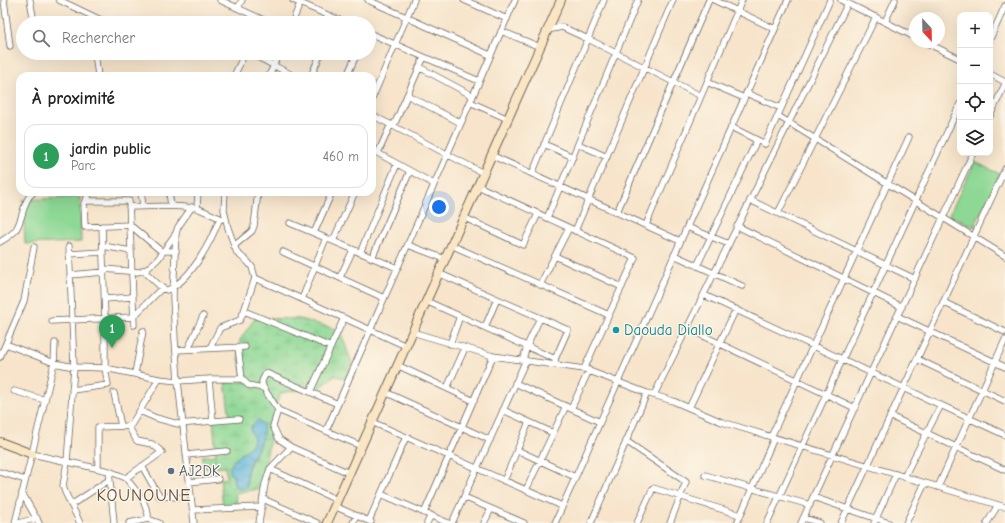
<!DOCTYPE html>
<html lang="fr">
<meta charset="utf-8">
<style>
:root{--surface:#fff;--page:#f2f2f2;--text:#222;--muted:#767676;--line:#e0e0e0;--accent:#1a73e8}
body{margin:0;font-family:"Comic Neue",sans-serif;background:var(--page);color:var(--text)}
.controls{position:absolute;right:12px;top:12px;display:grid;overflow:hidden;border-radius:8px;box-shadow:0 4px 16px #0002}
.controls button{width:36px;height:36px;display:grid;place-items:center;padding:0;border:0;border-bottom:1px solid var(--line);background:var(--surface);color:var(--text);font:20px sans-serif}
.compass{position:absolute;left:909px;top:12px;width:36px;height:36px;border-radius:50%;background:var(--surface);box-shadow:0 4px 16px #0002;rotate:158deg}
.you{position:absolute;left:439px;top:207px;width:14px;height:14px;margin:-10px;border:3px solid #fff;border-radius:50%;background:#1a73e8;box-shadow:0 0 0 6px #1a73e833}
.badge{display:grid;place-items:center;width:26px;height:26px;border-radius:50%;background:var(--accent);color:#fff;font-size:13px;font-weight:700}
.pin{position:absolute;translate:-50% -33px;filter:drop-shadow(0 1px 2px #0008)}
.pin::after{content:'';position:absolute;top:21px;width:14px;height:12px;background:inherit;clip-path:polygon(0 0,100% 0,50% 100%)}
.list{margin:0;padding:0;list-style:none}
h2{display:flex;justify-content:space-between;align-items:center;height:52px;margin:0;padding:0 16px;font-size:17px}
h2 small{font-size:13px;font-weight:400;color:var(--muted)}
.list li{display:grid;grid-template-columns:26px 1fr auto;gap:12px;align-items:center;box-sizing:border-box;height:64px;margin:0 8px 8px;padding:0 8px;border:1px solid var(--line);border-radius:12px}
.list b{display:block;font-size:15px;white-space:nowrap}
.list p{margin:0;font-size:13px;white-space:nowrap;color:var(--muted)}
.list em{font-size:13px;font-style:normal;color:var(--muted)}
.icon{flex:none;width:22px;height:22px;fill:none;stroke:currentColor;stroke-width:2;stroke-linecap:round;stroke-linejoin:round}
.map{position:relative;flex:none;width:1005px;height:523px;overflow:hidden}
.search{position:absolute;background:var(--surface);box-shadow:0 4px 16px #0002;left:16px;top:16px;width:360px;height:44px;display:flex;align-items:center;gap:10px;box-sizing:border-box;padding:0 14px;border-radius:22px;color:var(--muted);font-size:15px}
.panel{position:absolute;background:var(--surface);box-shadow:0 4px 16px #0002;left:16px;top:72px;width:360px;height:124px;border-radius:12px}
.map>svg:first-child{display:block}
</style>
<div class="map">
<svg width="1005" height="523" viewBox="0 0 1005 523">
<defs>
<pattern id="wetland-marsh" width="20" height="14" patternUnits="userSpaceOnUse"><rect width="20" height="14" fill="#8dd895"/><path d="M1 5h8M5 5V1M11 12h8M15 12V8" fill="none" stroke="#79b980"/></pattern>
<pattern id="water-waves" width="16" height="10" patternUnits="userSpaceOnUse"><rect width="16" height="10" fill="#61b7dd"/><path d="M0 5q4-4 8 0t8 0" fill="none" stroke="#4f94b2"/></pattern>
</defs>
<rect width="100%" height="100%" fill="#fcf5e5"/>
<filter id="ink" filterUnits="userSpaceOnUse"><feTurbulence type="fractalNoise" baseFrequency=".025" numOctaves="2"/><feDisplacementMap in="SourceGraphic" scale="8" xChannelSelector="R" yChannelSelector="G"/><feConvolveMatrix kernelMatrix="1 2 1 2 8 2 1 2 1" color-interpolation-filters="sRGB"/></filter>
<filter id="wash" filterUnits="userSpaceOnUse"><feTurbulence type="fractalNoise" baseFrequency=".012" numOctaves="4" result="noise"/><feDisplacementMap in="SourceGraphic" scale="16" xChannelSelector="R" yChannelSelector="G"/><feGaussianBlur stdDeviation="0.9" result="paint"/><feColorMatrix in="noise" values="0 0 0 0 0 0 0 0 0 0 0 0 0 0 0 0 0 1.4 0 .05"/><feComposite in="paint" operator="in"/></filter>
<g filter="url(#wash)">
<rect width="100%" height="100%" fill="#f7e4cb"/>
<path fill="#8dd895" stroke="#547a58" d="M975 162 1000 174 974 227 949 215Z
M80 197 81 242 25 244 23 200Z"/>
<path fill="url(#wetland-marsh)" stroke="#547a58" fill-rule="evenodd" d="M255 318 299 319 340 330 352 363 346 378 334 376 319 388 304 389 281 393 277 402 265 465 263 488 235 493 238 506H223L220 479 227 478 225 467 204 468 202 456 216 455 213 419 230 418 225 382H244L239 358 240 340ZM253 434 259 447C253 459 244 470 247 485L234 484V477L232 474C234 469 237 461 240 456 246 448 257 446 253 434Z"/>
<path fill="url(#water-waves)" stroke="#3e6a7c" d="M258 420C273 427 254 454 250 462 246 471 247 478 247 487L241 489H238L234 484 233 476 229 473C229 459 246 453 253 443L254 439 250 429 252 425Z"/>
</g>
<g filter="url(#ink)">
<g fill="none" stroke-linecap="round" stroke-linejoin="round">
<g stroke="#696259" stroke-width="7">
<path id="street" d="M4 0 10 46
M30 0 34 22 37 23
M59 0 107 23
M220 0 270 23
M293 0 346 23
M368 0 490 55
M464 0 507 19
M714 0 775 29
M841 0 915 37
M238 8 242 0
M885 22 895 0
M255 23 257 17
M292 23 301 1
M547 30 562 27 588 39 701 96
M501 31 540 47
M369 33 479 81
M990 39 1005 6
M925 42 960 59
M95 53 98 76
M250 53 294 76
M419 67 473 96
M990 74 1005 82
M234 76 245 53
M269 76 279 53
M311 76 321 53
M347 76 357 53
M707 82 744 98
M746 93 781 108
M407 95 461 123
M372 99 414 0
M470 102 508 119
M372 115 483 173
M778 116 1005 256
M990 116 1005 84
M394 125 424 57
M731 127 765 144 830 0
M544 144 573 157
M578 144 607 157
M372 150 434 184
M378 153 391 124
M491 155 680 241
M532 174 604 0
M478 186 635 258 584 369
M90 192 84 203 85 227 130 225 161 251H176
M141 192 143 206
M169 192 171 206
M225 192 224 210 228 228 237 253 248 262 252 267 255 278 244 311 331 347
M750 200 915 279
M85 201H129L134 325
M129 207 171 206 197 208 222 219
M192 207 178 227 176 233 173 297 175 340 178 381 194 523
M197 208 198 192
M617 212 709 0
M778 213 876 17
M463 217 523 245 538 214
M547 218 638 0
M290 223 397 268
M646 225 742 0
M737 226 902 307
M687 227 729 244
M575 231 673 0
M314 233 332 192
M333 241 355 192
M0 242C5 239 11 235 15 231 24 219 22 200 34 192
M408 245 445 259
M451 245 609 315
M69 246 74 367 67 462 63 486 65 492 80 523
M103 246 131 251
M234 246 252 231 254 226 258 192
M283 252 384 298
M360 253 397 164
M69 254 103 252
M674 255 742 286
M555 256 622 287
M372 258 410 171
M697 266 757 140
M104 269 138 272 147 269 158 259 176 233
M143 270 162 288 167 290C191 281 211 241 220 218
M438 273 568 330 555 359 556 364
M70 275 104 272
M340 277 353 250
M255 278 406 346
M540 285 569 228
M704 295 1005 435
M105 299 133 297
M302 299 326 238
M426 301 555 359
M943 302 1005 332
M897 316 1005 367
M52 321 133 317 162 288
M485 327 497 299
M687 328 855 408
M412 332 493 356 584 369 647 393 673 401 722 422 1005 507
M6 344 54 363 74 367 105 368 159 379 178 381 209 379H242
M450 344 460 316
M238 347 242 379 248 385 263 388
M210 348 220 328 240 320 244 311
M188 349 203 316
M176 350 245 347
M0 357 24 301 34 247
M523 359 527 346 540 318
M917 359 1005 401
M397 365 474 401
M135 373 143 331
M209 379 213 421
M515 383 600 422
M447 388 465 348
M72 390 108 385 105 368V319L102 226
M14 391 45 400
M310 392 344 318
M385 392 490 440
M114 393 121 426
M654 395 848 3
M338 404 266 373C265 376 262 379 262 382 261 387 275 404 278 410L273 426 279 439 291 447 349 473
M689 408 736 309
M571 409 589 370
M278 410 361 446
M503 410 553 433
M140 411 156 418 178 424 239 419
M890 416 1005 470
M372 422 562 506
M326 431 515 0
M771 437 909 137
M626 441 686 482 670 523
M517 450 575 477
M32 454 109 471 126 478 143 500 148 514V519
M186 455 227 451
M142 466 159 496 178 497
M98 468V427L128 426 131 425 159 379
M270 469 337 500
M109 471 114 523
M0 472 25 480
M705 475 810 505
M904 477 941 405
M126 478 162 452 152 444 137 441 128 426
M504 481 529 422
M189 482 218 479
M938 487 1005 340
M526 490 566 406
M22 493 39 523
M381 494 448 523
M464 497 524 523
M813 497 889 523
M263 499 317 523
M71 505 109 480
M334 506 371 522
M193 510 262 507
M424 513 493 356
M804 518 820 523
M369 521 406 437
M15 523 54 363 55 343
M19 523 37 518
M129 523 148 519 159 523
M259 523 265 484 270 469 291 447
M353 523 356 516
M427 523 431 515
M452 523 526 360
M484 523 491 509
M555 523 788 0
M591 523 647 393
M637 523 653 488 740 515
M737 523 774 438
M767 523 960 104
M801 523 973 153
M841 523 1005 169
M874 523 896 474
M906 523 925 483
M987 523 998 505"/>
</g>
<g stroke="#696259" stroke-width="10">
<path id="secondary" d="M0 442 32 454
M327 523 561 0"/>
</g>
<use href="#street" stroke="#fff" stroke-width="5.5"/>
<use href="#secondary" stroke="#fbe6c4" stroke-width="8"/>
</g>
</g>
<circle fill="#0f9aa8" stroke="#fcf5e5" stroke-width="1.5" cx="616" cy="330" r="4"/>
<circle fill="#5c6f8a" stroke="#fcf5e5" stroke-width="1.5" cx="171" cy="471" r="4"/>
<g text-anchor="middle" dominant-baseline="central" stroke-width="3" stroke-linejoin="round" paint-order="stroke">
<g font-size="15" fill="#0d838f" stroke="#fcf5e5" text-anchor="start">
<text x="624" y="330">Daouda Diallo</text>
</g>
<g font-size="15" fill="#4e5e75" stroke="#fcf5e5" text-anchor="start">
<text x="179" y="471">AJ2DK</text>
</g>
<g font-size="17" letter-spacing="1" fill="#604b41" stroke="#fcf5e5">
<text x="144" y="495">KOUNOUNE</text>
</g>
</g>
</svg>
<div class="controls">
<button>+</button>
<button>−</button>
<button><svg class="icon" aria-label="locate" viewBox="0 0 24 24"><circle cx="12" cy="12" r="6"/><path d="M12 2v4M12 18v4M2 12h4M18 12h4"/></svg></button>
<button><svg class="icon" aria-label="layers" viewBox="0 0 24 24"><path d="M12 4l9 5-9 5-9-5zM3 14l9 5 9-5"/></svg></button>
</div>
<svg class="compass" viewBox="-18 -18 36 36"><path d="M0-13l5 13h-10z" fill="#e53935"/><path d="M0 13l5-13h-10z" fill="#767676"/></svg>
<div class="you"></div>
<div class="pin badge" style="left:112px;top:348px;background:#2e9e5b">1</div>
<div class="search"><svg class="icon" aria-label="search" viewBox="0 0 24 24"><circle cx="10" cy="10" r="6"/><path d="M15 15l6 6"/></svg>Rechercher</div>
<section class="panel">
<h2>À proximité<small></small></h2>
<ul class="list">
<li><span class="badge" style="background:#2e9e5b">1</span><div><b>jardin public</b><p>Parc</p></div><em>460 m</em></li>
</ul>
</section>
</div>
